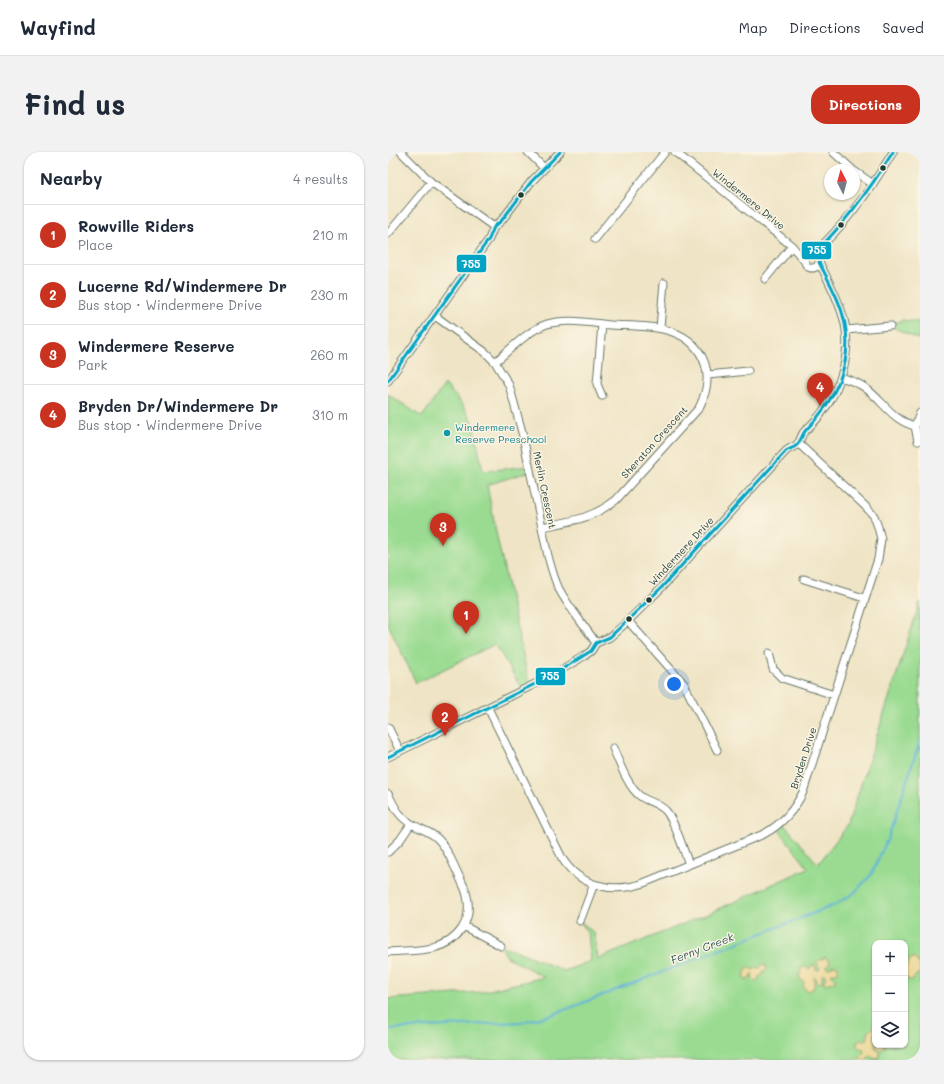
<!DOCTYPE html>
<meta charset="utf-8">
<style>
:root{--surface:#fff;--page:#f2f2f3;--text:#1f2937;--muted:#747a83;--line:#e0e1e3;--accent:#c8321e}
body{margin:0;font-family:Mali,sans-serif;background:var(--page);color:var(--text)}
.controls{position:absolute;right:12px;bottom:12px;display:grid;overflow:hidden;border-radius:8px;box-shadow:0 1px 3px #0004}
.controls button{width:36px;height:36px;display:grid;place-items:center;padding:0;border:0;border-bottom:1px solid var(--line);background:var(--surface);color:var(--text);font:20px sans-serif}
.compass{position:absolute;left:436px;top:12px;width:36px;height:36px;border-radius:50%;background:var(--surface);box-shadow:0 1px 3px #0004;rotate:354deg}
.you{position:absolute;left:286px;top:532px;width:14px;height:14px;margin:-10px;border:3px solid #fff;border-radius:50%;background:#1a73e8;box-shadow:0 0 0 6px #1a73e833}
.badge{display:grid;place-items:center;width:26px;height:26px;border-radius:50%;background:var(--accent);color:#fff;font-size:13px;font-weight:700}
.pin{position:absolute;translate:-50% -33px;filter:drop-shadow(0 1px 2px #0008)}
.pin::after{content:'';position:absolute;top:21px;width:14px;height:12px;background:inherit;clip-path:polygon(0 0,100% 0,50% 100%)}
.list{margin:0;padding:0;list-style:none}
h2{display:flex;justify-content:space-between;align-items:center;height:52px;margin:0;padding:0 16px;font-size:17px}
h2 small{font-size:13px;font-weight:400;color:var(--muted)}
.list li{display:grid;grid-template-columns:26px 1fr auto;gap:12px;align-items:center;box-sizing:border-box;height:60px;padding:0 16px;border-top:1px solid var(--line)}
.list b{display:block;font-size:15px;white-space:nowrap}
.list p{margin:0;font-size:13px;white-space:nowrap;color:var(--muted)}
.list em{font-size:13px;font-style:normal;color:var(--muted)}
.icon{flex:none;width:22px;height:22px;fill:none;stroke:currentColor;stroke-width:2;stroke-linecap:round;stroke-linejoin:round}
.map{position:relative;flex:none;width:532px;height:908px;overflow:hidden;border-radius:16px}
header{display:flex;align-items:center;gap:24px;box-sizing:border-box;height:56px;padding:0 20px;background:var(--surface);border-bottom:1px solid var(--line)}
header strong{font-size:19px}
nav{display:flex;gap:22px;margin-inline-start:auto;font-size:14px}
.intro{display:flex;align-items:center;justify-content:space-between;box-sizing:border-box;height:96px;padding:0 24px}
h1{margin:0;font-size:28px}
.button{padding:10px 18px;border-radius:16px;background:var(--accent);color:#fff;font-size:14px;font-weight:700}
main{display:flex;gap:24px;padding:0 24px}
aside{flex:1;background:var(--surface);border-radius:16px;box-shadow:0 1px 3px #0004}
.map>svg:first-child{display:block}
</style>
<header>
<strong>Wayfind</strong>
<nav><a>Map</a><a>Directions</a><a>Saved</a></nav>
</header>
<div class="intro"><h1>Find us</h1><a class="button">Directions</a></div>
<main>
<aside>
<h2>Nearby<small>4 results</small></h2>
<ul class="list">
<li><span class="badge">1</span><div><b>Rowville Riders</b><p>Place</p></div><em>210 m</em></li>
<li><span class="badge">2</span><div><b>Lucerne Rd/Windermere Dr</b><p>Bus stop · Windermere Drive</p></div><em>230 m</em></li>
<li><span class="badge">3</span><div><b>Windermere Reserve</b><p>Park</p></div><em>260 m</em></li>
<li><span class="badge">4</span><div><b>Bryden Dr/Windermere Dr</b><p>Bus stop · Windermere Drive</p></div><em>310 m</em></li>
</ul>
</aside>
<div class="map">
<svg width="532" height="908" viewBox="0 0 532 908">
<rect width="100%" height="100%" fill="#fcf5e5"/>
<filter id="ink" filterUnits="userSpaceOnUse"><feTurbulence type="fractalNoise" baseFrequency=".025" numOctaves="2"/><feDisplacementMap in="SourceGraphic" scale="8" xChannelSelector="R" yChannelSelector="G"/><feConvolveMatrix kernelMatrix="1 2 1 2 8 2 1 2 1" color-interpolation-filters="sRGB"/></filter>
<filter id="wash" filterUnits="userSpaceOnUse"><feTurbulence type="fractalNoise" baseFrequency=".012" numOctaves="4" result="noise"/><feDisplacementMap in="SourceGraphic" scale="16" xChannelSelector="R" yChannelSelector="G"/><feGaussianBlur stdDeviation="0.9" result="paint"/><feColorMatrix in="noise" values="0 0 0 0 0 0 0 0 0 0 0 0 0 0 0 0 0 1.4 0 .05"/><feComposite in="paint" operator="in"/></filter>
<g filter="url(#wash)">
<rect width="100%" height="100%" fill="#efe4c5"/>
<path fill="#9adb91" stroke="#5c8c62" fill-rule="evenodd" d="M514 168 532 170V188L502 174Z
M57 232 70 247 84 268 95 319 142 314 143 319 99 333 109 385 142 535 135 539 107 492 28 531 0 472V242L34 265Z
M532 450V908H0V847L93 840 156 825 119 805 113 794 125 797 176 819 203 809 200 782 192 769 206 781 210 807 322 761 420 716 388 674 394 670 430 712 460 673ZM487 791H517V893H487Z"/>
<path fill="#eeda9e" stroke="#868c69" d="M437 805 442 809 441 812 439 814V816H441L445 813 450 814V821H444L443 822 447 826V830L437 832 436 829 438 824 435 822 434 823V830L430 831 428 826 426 825V836L421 839 417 837 415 834 416 830 411 826 413 816 417 815 421 817 424 813 426 812 428 818H431L432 817C426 806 431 810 437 805Z
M517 805 519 806 517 813 518 815 523 806H527L530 811H532V822L528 823 525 828H520L517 822Z
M375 812 378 813 379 817 375 819V823L371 824 370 828 367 829 365 827 364 821 361 827H357L356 823 358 820 357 818 358 816H362L365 818 368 816H372Z
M487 874V893H497V895L494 898 486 894 492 901 491 905 488 906 482 903 479 908H471L472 905 476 900 475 897 469 895V890L472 888H479L481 879Z"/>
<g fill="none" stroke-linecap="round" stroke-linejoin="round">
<path stroke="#5fb1db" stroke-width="2" d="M0 877 133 870 161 864 447 753 466 741 483 723 500 686 532 589"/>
</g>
</g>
<g filter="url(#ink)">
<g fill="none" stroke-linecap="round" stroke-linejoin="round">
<g stroke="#687767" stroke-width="9">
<path id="street" d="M13 0 43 30 106 75
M140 0 156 16
M287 0 404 94 418 111
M445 0 465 18
M466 19 485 32
M0 82 43 30
M207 87 277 0
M425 102C457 73 483 37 505 0
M417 109a7 7 0 1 1 14 0a7 7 0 1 1-14 0Z
M377 127 404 94
M47 164 97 200 107 210 121 233 134 280 160 404C163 415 166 427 171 437 181 456 196 473 208 491
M272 176 276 131
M458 178 502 174
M107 210C123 197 139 179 159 172 179 166 202 171 223 173 258 175 303 171 317 212 322 227 318 242 311 256L228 348C203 367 184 369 154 375
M320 223 360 219
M453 225C461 228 469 230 476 235 495 248 503 268 527 274
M0 229 101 87 106 75 114 68 143 30 172 0
M214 244 209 232 214 172
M530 289 527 274 532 261
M416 427 476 446
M240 469 296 532 329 598
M381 501 385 517 394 526 446 543
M100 556 174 706C191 734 223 741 253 732L376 682C394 672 406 659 415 640L490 407 493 387 490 375 486 364 477 354 410 291
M0 575 12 599
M225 596C231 610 240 635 252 644 260 650 271 651 278 659 288 671 295 698 301 712
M0 605 163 524 196 504 203 499 208 491 222 485 240 469 274 435 398 299C402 296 405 295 409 293 413 289 413 283 416 280 423 273 430 267 435 259 453 235 463 202 457 172 452 150 441 130 431 110
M0 642C6 653 10 664 22 671 31 677 42 679 50 687 60 697 65 712 71 724 74 731 78 737 79 744 85 769 70 790 45 796 31 799 15 799 0 800
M0 700 12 688 23 672
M192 769 206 732
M76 774 113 794"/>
</g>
<use href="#street" stroke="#fff" stroke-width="7"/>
<g stroke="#fcf5e5" stroke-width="6">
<path id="bus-1" d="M425 102C457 72 482 37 505 0
M0 229 101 87 106 75 114 68 143 30 172 0
M0 605 163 524 203 499 208 491 222 485 274 435 398 299C401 297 406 296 409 293 413 289 414 282 418 278 446 250 465 212 457 172 453 150 441 130 431 110"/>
</g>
<use href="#bus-1" stroke="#02a4c6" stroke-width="3"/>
</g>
</g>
<g fill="#1f3d34" stroke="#fcf5e5" stroke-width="1.5">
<circle cx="495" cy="16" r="3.5"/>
<circle cx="133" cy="43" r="3.5"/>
<circle cx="453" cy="73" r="3.5"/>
<circle cx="261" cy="448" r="3.5"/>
<circle cx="241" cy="467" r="3.5"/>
</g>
<circle fill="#0f9aa8" stroke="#fcf5e5" stroke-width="1.5" cx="59" cy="281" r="4"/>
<g text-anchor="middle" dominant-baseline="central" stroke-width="3" stroke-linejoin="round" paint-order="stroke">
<g font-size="10" fill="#1f3d34" stroke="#fcf5e5">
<text transform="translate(361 47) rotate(39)">Windermere Drive</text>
<text transform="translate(266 290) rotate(-48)">Sheraton Crescent</text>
<text transform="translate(157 338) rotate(78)">Merlin Crescent</text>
<text transform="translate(293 399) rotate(-47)">Windermere Drive</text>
<text transform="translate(415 606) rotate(-72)">Bryden Drive</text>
</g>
<g font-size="10" fill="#0d838f" stroke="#fcf5e5" text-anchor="start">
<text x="67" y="275">Windermere<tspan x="67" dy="12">Reserve Preschool</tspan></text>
</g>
<g font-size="11" font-style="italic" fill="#2f5a5e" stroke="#fcf5e5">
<text transform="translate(314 796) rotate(-21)">Ferny Creek</text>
</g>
</g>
<g stroke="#fcf5e5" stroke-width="1.5">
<rect x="413" y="89" width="31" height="19" rx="4" fill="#02a4c6"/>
<rect x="68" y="102" width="31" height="19" rx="4" fill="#02a4c6"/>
<rect x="147" y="515" width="31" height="19" rx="4" fill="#02a4c6"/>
</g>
<g font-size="11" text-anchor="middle" font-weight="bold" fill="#fff">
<text x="429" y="102">755</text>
<text x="83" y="116">755</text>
<text x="162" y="528">755</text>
</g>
</svg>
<div class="controls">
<button>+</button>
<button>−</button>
<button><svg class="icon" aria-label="layers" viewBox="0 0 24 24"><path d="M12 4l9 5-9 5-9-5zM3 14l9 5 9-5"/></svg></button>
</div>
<svg class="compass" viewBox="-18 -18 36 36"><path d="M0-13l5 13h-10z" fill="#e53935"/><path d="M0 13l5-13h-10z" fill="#747a83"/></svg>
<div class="you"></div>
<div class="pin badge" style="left:78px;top:482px">1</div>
<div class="pin badge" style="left:57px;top:584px">2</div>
<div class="pin badge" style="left:55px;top:394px">3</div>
<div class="pin badge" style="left:432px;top:254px">4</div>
</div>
</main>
